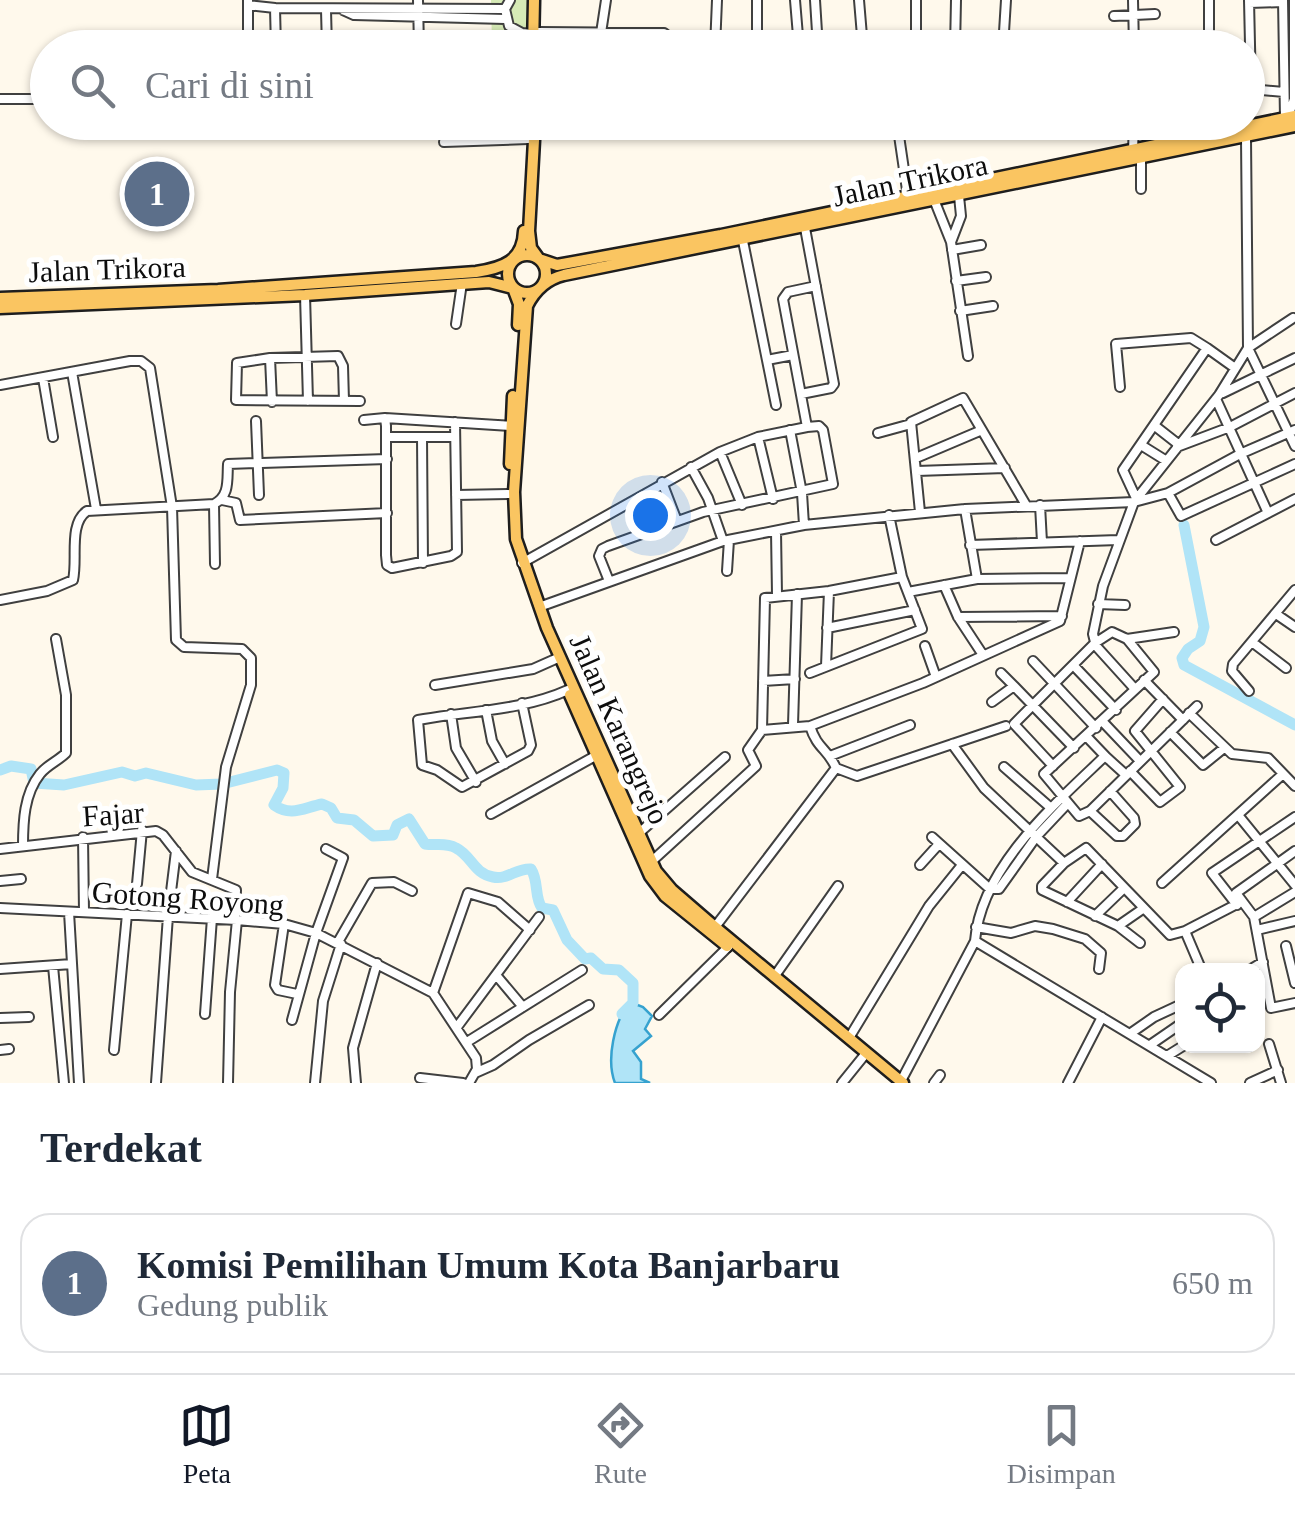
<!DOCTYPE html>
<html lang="id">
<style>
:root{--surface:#fff;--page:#f2f2f3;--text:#1f2937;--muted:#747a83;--line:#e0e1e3;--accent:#111827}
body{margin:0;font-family:Georgia,serif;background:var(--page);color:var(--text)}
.controls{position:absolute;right:30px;bottom:30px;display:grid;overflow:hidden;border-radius:20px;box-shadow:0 2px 8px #0004}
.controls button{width:90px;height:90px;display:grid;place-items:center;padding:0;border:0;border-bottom:2px solid var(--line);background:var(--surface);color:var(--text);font:50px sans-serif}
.you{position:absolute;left:650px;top:515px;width:35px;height:35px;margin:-25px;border:8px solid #fff;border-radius:50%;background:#1a73e8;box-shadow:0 0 0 15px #1a73e833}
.badge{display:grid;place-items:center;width:65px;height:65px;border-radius:50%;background:var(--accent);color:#fff;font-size:32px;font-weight:700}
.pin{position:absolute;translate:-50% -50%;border:5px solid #fff;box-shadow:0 2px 10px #0006}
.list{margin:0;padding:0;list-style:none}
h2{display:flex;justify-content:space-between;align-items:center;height:130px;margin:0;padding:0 40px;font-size:42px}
h2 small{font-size:32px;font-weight:400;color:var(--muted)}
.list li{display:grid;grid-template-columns:65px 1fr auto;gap:30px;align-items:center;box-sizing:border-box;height:140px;margin:0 20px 20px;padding:0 20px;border:2px solid var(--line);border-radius:30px}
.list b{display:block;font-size:38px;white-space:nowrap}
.list p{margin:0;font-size:32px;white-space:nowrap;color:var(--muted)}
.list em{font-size:32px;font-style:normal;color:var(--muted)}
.icon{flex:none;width:55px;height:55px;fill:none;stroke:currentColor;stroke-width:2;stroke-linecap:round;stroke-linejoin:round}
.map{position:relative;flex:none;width:1295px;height:1083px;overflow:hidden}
.search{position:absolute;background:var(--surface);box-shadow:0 2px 8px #0004;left:30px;right:30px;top:30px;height:110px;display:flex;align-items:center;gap:25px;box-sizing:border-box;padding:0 35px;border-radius:55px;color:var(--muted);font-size:38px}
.sheet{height:290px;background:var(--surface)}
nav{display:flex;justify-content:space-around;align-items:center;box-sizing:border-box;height:140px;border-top:2px solid var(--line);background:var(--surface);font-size:28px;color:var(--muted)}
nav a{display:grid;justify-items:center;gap:5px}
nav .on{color:var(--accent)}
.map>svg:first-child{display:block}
</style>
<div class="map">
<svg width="1295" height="1083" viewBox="0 0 1295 1083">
<rect width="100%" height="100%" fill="#fff9ec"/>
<path fill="#d6eab6" d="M491 0H535L534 47 492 45Z"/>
<path fill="#b0e4f7" stroke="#36a2cf" stroke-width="2.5" d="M630 1002 643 1007 652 1016 645 1029 651 1036 633 1051 641 1062V1079L650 1083H615C606 1060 614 1021 630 1002Z"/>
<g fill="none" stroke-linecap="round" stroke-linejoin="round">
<path stroke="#36a2cf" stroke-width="2.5" d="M446 269 483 266
M11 293 238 284"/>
<path stroke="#b0e4f7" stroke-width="11" d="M1184 525 1204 627 1200 641 1188 649 1182 658 1184 665 1295 725
M0 770 11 766 31 769 34 783 64 785 122 772 135 776 146 773 196 785 222 784 277 770 284 773 283 788 274 805C291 817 303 808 322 804L331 808 337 818 354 820 373 836 393 835 397 825 409 819 425 844C436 846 445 842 456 848 472 856 473 873 493 877 508 880 516 868 531 869 539 881 534 897 542 908L553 910 567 940 585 959 591 958 603 969 619 970 633 983V1003L622 1014"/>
<g stroke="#404040" stroke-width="12">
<path id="minor" d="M248 0V48
M418 0 419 48
M510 0 505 9 509 26 522 33 533 34
M795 0 799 48
M815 0 818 48
M859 0 863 48
M1133 0 1134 48
M1209 0V48
M1249 0 1251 89 1284 92
M1283 0 1285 118
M1249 3 1283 2
M248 5 275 8
M326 10 327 48
M343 10 354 15 505 19
M1114 16 1155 14
M539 32 664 33 668 36V48
M601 33 606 0
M276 48 275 8 505 9
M715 48 717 0
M757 48V0
M916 48V0
M955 48 956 0
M1003 48 1006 0
M0 99H48
M1288 118 1294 99V0
M897 122 908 197
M1246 138 1248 348 1295 446
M444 142 528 139
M1133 151 1134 122
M1141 158V189
M935 202 951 242 968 356
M743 241 776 405
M951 242 961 216 959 196
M952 250 981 245
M956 281 986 277
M305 295 308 401
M960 311 993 306
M456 324 462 283
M270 358 272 402
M767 360 793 355
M72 372 96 509
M43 378 53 437
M0 385 130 361H141L150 368 172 507 176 640 184 647 242 649 251 658V685L226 767 212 879
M1120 387 1116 344 1191 338 1207 348
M1223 393 1295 358
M801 394 831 388 834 384 805 228
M1216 399 1268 513
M344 401 343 366 338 356 270 358 237 363 236 400 360 401
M385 418 512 426
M364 420 385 418 386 426V555L387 565 392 568 451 556 457 552 455 422
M256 421 259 495
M1155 426 1178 444
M790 430 802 493 804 525
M878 433 911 424
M388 437H454
M422 437 423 563
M758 437 773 499
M1141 445 1165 460
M1177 447 1230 427 1295 393
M720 452 742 505
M916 458 982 430
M691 467 708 498 723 541
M917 471 1005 468
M662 482 677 521
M1168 493 1181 516 1295 464
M456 495 508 494
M1136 498 1123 470 1207 348 1235 368
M222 500 236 503 240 520 387 513
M214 504 215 564
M1040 505 1042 542
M965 509 977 579
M920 512 911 422 963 398 1026 505
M776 531 777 595
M1216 540 1295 499
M970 545 1118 540
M522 563 720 452 758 437 807 427
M727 571 729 540
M609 581 599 556 602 549 608 546 703 512 833 484 823 430 819 426 807 427 783 299 788 292 816 286
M944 585 958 617 983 655
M908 592 977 579 1068 578
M0 600 47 591 73 580C78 559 68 524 87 511L214 504C230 496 227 480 228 464L387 459
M1098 604 1125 605
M539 607 723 541 804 525 965 509 1134 502 1168 493 1240 454 1295 430
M1276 614 1295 627
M958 617 1062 616
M827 628 915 610
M1127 639 1154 672 1044 774 1079 816 1090 811 1197 706
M1252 642 1286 668
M925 646 936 677
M1033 661 1096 728
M826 666 829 591
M1075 667 1116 710
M810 673 922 629 902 577 889 515
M1001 673 1014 686
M1144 680 1183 720
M763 681 795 679
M435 685 533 669 560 657
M1134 688 1096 646 1093 634 1103 586 1134 502 1219 395 1248 348 1293 318
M1249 691 1232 671 1233 664 1295 590
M992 702 1014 686 1074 748
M522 703 531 745 528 751 462 787 437 770 422 765 418 720 424 719C471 711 524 710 568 690
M486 710 492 741 505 764
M1189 713 1232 754 1268 758 1295 786
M451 714 456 748 476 782
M1103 722 1140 761
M793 725 797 594
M810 726 923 683 1060 621 1080 541
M1170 732 1203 765 1224 748
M1087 737 1108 759
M952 744 984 788 1064 863
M830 756 910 725
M1053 766 1014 724 1095 643 1112 632 1127 639 1174 632
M1004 767 1051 808
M836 768 857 776 1006 726
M1130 771 1160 802 1180 787 1135 731 1163 699
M1090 811 1117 836H1123L1135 824 1134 818 1110 791
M491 814 597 755
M1238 815 1295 885
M639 833 725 757
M83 837 84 912
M932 837 990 889H999L1036 837 1068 803
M23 846C23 822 24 794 40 774 47 765 58 761 66 753V695L56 639
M0 849 156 831 163 835 192 872 236 890 235 920
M1295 851 1236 893 1254 917 1271 1008 1295 1003
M652 861 756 766 748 750 762 730 765 598 829 591 902 577
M920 865 939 844
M0 881 21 879
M1162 883 1283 774
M137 884 142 830
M1067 902 1102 864
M1237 905 1212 873 1295 817
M0 908 237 920 284 924 316 933 433 993 476 1058 477 1069 469 1083
M69 912 79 1083
M1095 916 1123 889
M1254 917 1295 892
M284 924 275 985 278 990 297 994
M1118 926 1144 908
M715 927 836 768C828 749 817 749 810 726L762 730
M976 927 1011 933 1035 926 1053 929 1085 939 1101 953 1099 969
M1257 930 1295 921
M1185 931 1237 904
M975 941 1211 1083
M338 942 372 883 394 882 412 891
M1140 943 1118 926 1042 890V886L1064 863 1086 848 1170 935 1185 931 1202 971
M1286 946 1295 983
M53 966 64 1083
M0 969 72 964
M1248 971 1263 962
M496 975 523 1007
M774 977 838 886
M433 993 468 893 498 902 530 930
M205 1014 212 918
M659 1015 728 947
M0 1018 29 1017
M292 1020 316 933 343 858 326 849
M457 1027 539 917
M1131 1033 1154 1017 1182 1004
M849 1038 929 906 962 865
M467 1042 582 970
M1269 1044 1281 1083
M1150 1045 1182 1023
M0 1050 9 1049
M114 1050 127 914
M1167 1056 1183 1046
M475 1073 493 1065 529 1040 589 1005
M420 1078 463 1083
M901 1081 975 941C981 867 1055 804 1105 756L1126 775
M156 1083 168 916 176 851
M228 1083 230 992 237 920
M315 1083 323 1001 341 944
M356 1083 353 1048 377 963
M842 1083 863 1057
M934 1083 940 1075
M1068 1083 1102 1017
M1250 1083 1278 1070"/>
</g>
<g stroke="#1e1e1e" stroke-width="15">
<path id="major" d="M533 48 534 0
M535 122 529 231 531 248 539 259 557 265 721 235 1295 116
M508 274a19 19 0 1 1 38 0a19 19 0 1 1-38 0Z
M0 298 218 290 476 272C503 268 523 261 524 231
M0 308 305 295 489 282 513 288 519 304 518 325
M510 464 513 396
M570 695 650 876 665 896 727 946
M903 1083 715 927 672 890 656 871 547 628 516 539 514 492 527 306C535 290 547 279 564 275L1295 126"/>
</g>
<use href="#minor" stroke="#fff" stroke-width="8"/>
<use href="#major" stroke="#fac561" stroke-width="10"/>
</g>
<g text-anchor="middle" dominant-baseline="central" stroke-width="10" stroke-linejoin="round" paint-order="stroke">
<g font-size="30" fill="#0d0d0d" stroke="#fff">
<text transform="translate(910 180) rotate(-12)">Jalan Trikora</text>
<text transform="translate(107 269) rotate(-2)">Jalan Trikora</text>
<text transform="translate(620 729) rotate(66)">Jalan Karangrejo</text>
<text transform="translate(113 814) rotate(-4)">Fajar</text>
<text transform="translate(188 898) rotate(4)">Gotong Royong</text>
</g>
</g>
</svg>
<div class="controls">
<button><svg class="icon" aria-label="locate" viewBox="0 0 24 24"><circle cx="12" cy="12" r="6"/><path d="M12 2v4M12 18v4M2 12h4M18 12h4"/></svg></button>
</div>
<div class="you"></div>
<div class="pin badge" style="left:157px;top:194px;background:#5c6f8a">1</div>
<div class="search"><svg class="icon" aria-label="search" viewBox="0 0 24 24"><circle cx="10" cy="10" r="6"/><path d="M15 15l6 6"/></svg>Cari di sini</div>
</div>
<section class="sheet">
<h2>Terdekat<small></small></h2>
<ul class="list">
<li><span class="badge" style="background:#5c6f8a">1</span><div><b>Komisi Pemilihan Umum Kota Banjarbaru</b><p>Gedung publik</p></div><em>650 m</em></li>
</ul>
</section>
<nav>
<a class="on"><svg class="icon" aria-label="map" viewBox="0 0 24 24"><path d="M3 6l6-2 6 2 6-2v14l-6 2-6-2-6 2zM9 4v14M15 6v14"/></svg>Peta</a>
<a><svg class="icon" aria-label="directions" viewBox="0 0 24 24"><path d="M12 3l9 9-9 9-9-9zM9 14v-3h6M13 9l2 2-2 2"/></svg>Rute</a>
<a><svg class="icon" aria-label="saved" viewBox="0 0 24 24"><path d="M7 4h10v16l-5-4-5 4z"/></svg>Disimpan</a>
</nav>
